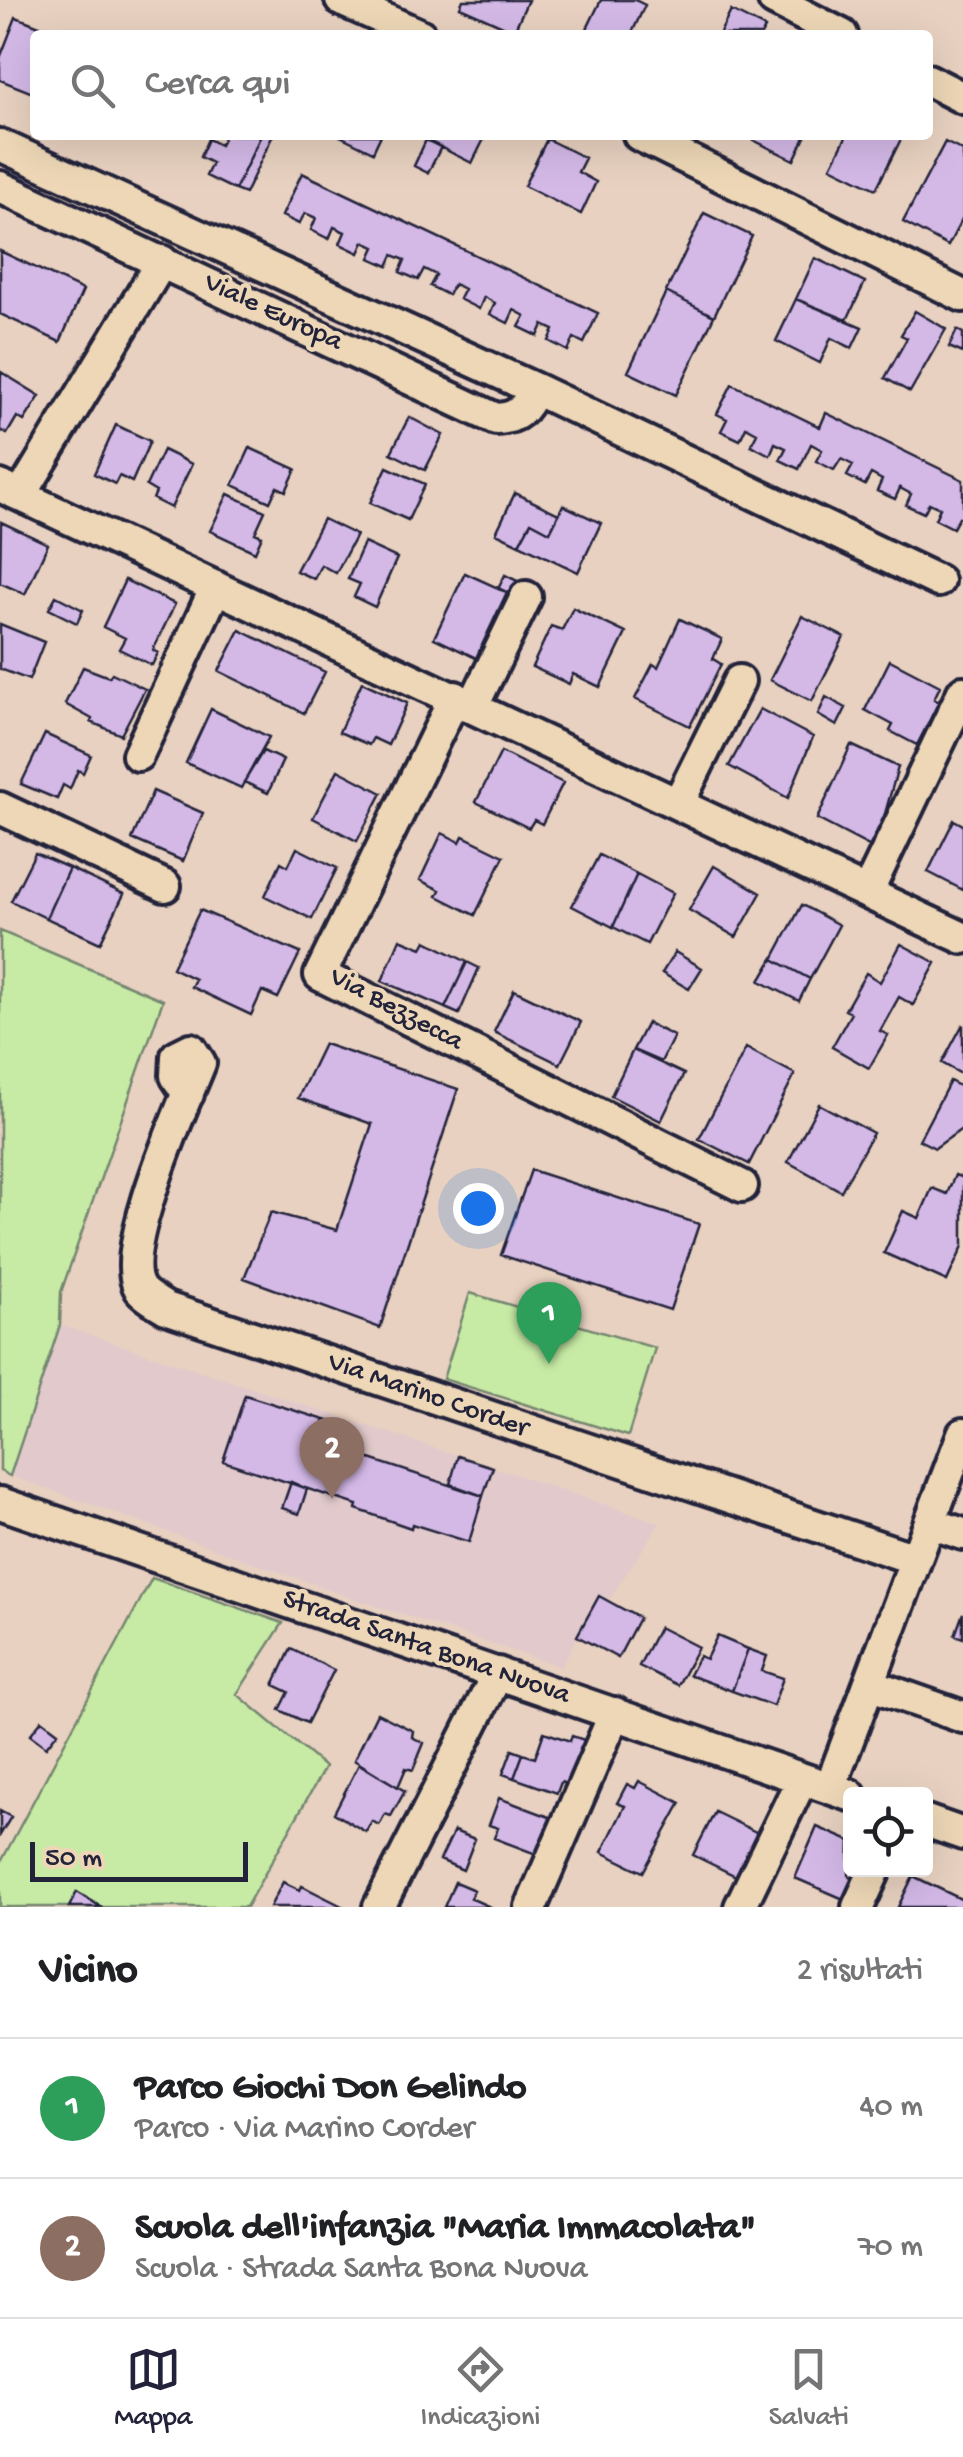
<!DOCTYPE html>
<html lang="it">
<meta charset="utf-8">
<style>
:root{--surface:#fff;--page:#f6f6f6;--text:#202124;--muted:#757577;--line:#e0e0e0;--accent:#22223b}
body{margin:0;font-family:"Gochi Hand",sans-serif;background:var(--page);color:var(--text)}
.controls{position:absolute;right:30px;bottom:30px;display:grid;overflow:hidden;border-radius:10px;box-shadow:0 10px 40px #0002}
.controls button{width:90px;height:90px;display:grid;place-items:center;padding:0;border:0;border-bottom:2px solid var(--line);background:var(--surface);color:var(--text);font:50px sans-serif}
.scale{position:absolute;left:30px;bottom:25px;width:218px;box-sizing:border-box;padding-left:10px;border:5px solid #22223b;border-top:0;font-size:28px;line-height:35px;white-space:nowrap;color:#22223b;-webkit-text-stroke:8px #edd7b6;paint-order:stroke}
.you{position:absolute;left:478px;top:1208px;width:35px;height:35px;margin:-25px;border:8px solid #fff;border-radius:50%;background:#1a73e8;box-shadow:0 0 0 15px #1a73e833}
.badge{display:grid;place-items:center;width:65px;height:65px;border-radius:50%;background:var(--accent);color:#fff;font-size:32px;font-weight:700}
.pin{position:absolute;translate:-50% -82px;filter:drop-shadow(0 2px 5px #0008)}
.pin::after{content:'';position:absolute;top:52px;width:35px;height:30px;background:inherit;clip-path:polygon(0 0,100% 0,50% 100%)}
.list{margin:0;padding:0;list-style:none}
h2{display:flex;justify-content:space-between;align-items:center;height:130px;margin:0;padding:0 40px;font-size:42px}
h2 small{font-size:32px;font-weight:400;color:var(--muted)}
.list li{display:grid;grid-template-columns:65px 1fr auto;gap:30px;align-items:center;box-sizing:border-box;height:140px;padding:0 40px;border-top:2px solid var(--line)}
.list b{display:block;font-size:38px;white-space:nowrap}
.list p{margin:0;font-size:32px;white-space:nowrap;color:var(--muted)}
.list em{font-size:32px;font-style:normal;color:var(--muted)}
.icon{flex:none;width:55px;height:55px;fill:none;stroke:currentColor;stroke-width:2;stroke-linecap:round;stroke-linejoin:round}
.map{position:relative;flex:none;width:963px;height:1907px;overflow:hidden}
.search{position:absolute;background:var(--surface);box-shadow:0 10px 40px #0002;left:30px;right:30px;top:30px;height:110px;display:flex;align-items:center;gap:25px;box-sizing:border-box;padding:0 35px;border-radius:10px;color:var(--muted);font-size:38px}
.sheet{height:410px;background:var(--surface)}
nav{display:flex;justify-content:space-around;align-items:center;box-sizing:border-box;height:140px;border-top:2px solid var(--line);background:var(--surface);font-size:28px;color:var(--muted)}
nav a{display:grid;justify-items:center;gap:5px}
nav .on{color:var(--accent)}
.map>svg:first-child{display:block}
</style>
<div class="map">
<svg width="963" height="1907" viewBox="0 0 963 1907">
<rect width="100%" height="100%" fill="#e8d1c0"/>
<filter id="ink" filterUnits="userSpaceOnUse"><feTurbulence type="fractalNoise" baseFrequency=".01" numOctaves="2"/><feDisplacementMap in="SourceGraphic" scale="20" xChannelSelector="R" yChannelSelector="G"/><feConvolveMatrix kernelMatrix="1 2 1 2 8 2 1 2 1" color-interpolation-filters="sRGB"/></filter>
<g filter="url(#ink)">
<path fill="#e2cacc" d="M60 1325 493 1467 660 1523 608 1601 598 1597 561 1667 346 1596 11 1476Z"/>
<path fill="#c7eba5" stroke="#748670" stroke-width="2.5" d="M0 931 163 1000 61 1292 60 1325 10 1476 0 1471Z
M470 1293 655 1348 628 1436 443 1379Z
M152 1578 283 1623 237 1694 325 1767 246 1907H0V1864Z"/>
<path fill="#d4b9e7" stroke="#22223b" stroke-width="2.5" d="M463 0H528L514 31 460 7Z
M601 0H635L645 5 631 35H584Z
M731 11 765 28 761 35H719Z
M16 17 63 35H35V94L0 80V58Z
M225 135H261L235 190 206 176 212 163 200 157 208 139 220 145Z
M261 135H273L245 194 235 190Z
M338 135H381L373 152Z
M428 135H486L472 163 426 140Z
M753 135H806L794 160 751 139Z
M847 135H903L876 189 831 167Z
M547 139 585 158 578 172 596 182 581 214 524 186Z
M426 140 441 147 428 173 414 166Z
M945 142 963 151V217L948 246 903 222Z
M302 173 598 313 584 343 574 338 568 351 549 341 554 330 543 325 538 336 519 327 525 316 514 310 508 323 490 314 495 303 484 297 479 309 459 299 464 289 454 284 448 295 430 286 436 275 424 269 418 280 400 272 405 260 393 255 388 266 370 258 375 247 364 242 359 253 340 244 345 232 334 227 329 239 311 230 316 218 305 213 299 224 282 216Z
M704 213 752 236 714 316 666 292Z
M0 251 83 290 60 342 0 314Z
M815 258 865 282 847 320 796 299Z
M666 292 714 316 676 395 628 372Z
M796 299 862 327 852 348 831 338 820 363 776 341Z
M915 311 946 329 910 392 885 378 907 338 901 335Z
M957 330 963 333V353L949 347Z
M1 372 40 396 24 421 17 417 7 434 0 430Z
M732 384 820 427 826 413 963 480V519L959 517 953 528 935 519 940 508 929 503 924 513 906 505 911 494 900 488 895 499 877 491 882 480 871 474 865 485 847 476 853 465 841 459 834 470 816 461 822 450 811 444 799 469 780 460 786 448 775 443 770 455 751 445 757 433 746 427 740 440 721 431 727 419 717 414Z
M409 417 443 435 425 470 391 453Z
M116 425 150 441 132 482 119 476 115 484 94 474Z
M250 448 296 469 286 491 277 487 270 502 233 485Z
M163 450 192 464 171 508 153 499 156 492 146 486Z
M387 467 425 484 408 520 370 503Z
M515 493 559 514 550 532 531 522 519 544 496 533Z
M228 494 265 511 255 533 262 536 255 552 210 531Z
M563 505 601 523 578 572 519 544 531 522 550 532Z
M323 519 356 535 336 573 321 565 314 579 296 571Z
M1 522 48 544 25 594 0 583Z
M364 543 397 558 375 607 354 597 360 584 348 579Z
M465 573 507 592 476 658 434 638Z
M505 575 526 585 516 604 505 598 507 592 498 589Z
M125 580 175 604 153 650 158 653 152 665 119 649 125 638 103 627Z
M56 596 83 610 77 623 49 609Z
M573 608 626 633 600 687 573 674 569 684 532 667 551 626 562 630Z
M802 616 844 637 812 701 770 680Z
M680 619 722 639 713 659 721 664 690 726 635 699 653 664 658 667Z
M0 624 44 642 29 680 0 669Z
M240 630 325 672 304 713 219 671Z
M890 660 940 686 934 699 939 702 917 745 890 731 893 725 865 710Z
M83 667 109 677 112 673 145 689 121 735 91 722 92 719 65 704Z
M362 682 407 703 388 745 373 738 369 745 339 732Z
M826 697 846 708 837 726 818 715Z
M211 709 269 737 241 788 186 763Z
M760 709 813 737 788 798 729 766Z
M45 734 91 755 83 773 78 770 70 789 63 785 57 799 21 784Z
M851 745 898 767 881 828 871 847 817 819Z
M263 751 283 760 268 793 244 782Z
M501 752 563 783 542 824 534 820 529 828 476 802Z
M338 770 382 793 357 841 313 818Z
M153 791 203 813 183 861 132 839Z
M954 820 963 825V890L928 872Z
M442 833 460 842 463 836 504 856 475 915 437 896 440 890 420 880Z
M297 848 337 868 312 919 265 896 281 862 288 866Z
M35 853 69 868 46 918 11 901Z
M599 855 637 874 613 927 572 906Z
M714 866 761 893 736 937 689 910Z
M69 868 124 894 100 943 46 918Z
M637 874 673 893 647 944 613 927Z
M802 905 839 925 810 979 773 959Z
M200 910 300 953 278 998 262 991 251 1015 191 987 195 979 172 968Z
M400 939 422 948 426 941 467 962 445 1008 382 981Z
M901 944 936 963 913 1005 899 997 880 1031 888 1035 869 1068 832 1047 851 1013 845 1010 866 973 880 982Z
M675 952 702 968 689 989 662 973Z
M773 959 810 979 799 1001 760 981Z
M467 962 479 968 459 1014 445 1008Z
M514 990 581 1022 560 1064 494 1032Z
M647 1023 674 1036 661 1062 633 1050Z
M963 1024V1075L942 1063Z
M324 1044 458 1089 380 1328 244 1278 271 1212 337 1230 372 1124 298 1098Z
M746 1048 795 1074 749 1164 699 1139Z
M633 1050 684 1074 661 1121 611 1096Z
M950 1081 963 1088V1128L935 1148 919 1140Z
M819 1104 873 1133 841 1191 788 1162Z
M531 1170 699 1224 670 1310 501 1255Z
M955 1175 963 1178V1246L947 1281 884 1253 903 1211 919 1218 932 1188 947 1194Z
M245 1395 325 1420 318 1442 483 1496 469 1542 412 1524 411 1528 356 1509 357 1505 223 1461Z
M325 1420 353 1429 346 1451 318 1442Z
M458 1456 493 1467 483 1496 450 1484Z
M291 1482 307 1489 299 1514 282 1508Z
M599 1596 639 1618 618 1658 577 1636Z
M963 1613V1638L955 1635Z
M659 1627 698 1647 678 1685 639 1666Z
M717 1636 748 1649 732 1691 689 1675 699 1656 706 1659Z
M291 1649 334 1670 307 1723 280 1710 289 1692 274 1685Z
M748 1649 767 1656 762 1671 783 1678 773 1706 732 1691Z
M377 1713 413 1731 412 1737 424 1743 413 1770 406 1768 398 1787 354 1760Z
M42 1720 58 1732 46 1747 30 1735Z
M544 1732 570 1741 572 1736 594 1743 578 1788 561 1782 557 1793 514 1778 523 1754 535 1758Z
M512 1750 523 1754 514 1778 503 1774Z
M359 1764 405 1791 391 1816 385 1814 379 1825 372 1821 366 1832 334 1813Z
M639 1781 681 1803 643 1872 602 1852 625 1806 617 1803 627 1784 635 1788Z
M499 1798 555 1819 541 1856 494 1838 498 1828 489 1825Z
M0 1811 11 1817 0 1835Z
M715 1812 758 1833 736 1876 693 1855Z
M817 1827 850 1841 849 1876 855 1879 846 1900 795 1878Z
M454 1831 475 1839 463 1870 440 1860Z
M913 1876 963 1900 961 1907H898Z
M283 1882 300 1890 302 1886 344 1907H270Z
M455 1882 474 1890 470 1898 490 1907H444Z
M77 1892 101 1907H69Z"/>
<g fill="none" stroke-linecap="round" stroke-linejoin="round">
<g stroke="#22223b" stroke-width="38">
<path id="minor" d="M341 0 420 35
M774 0 842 35
M928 80 963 98
M639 135 963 296
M0 145 535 389 938 581
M0 187 496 419C519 418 525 409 535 389
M0 486 963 938
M21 495 162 261
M455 697 320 975 742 1186
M473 706 526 597
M138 755 216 587
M678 804 739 681
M0 808 165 886
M867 893 963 692
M188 1094 176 1076 177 1056 191 1049 200 1063C184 1104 116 1252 140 1289 145 1296 158 1303 166 1308L915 1559
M0 1503 850 1795
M930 1523 963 1534
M869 1684 963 1717
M830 1788 963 1434
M926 1821 963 1834
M379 1907 498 1673
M531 1907 615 1713
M740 1907 802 1779
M858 1907 875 1870"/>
</g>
<use href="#minor" stroke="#edd7b6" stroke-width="30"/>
</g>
</g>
<g text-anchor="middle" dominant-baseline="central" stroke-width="9" stroke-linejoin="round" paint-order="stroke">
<g font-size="28" fill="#22223b" stroke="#edd7b6">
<text transform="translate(273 313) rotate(25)">Viale Europa</text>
<text transform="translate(396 1010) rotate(28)">Via Bezzecca</text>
<text transform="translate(428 1396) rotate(19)">Via Marino Corder</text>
<text transform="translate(426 1648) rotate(19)">Strada Santa Bona Nuova</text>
</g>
</g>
</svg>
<div class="controls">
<button><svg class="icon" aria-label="locate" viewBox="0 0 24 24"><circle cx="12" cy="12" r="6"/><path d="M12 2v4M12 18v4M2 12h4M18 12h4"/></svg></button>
</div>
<div class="scale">50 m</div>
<div class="you"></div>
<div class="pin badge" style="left:549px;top:1364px;background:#2e9e5b">1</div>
<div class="pin badge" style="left:332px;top:1499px;background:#8d6e63">2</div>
<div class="search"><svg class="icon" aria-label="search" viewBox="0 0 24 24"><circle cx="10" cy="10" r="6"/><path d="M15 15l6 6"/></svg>Cerca qui</div>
</div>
<section class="sheet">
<h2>Vicino<small>2 risultati</small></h2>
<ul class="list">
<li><span class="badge" style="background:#2e9e5b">1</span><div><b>Parco Giochi Don Gelindo</b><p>Parco · Via Marino Corder</p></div><em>40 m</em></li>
<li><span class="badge" style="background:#8d6e63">2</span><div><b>Scuola dell'infanzia &quot;Maria Immacolata&quot;</b><p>Scuola · Strada Santa Bona Nuova</p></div><em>70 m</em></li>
</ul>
</section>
<nav>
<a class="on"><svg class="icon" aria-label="map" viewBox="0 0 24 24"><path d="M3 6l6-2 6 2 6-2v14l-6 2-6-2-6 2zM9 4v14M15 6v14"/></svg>Mappa</a>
<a><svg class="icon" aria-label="directions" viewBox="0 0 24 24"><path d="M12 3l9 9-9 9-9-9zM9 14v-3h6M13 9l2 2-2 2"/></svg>Indicazioni</a>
<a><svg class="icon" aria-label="saved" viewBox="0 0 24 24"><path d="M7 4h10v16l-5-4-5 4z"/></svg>Salvati</a>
</nav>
